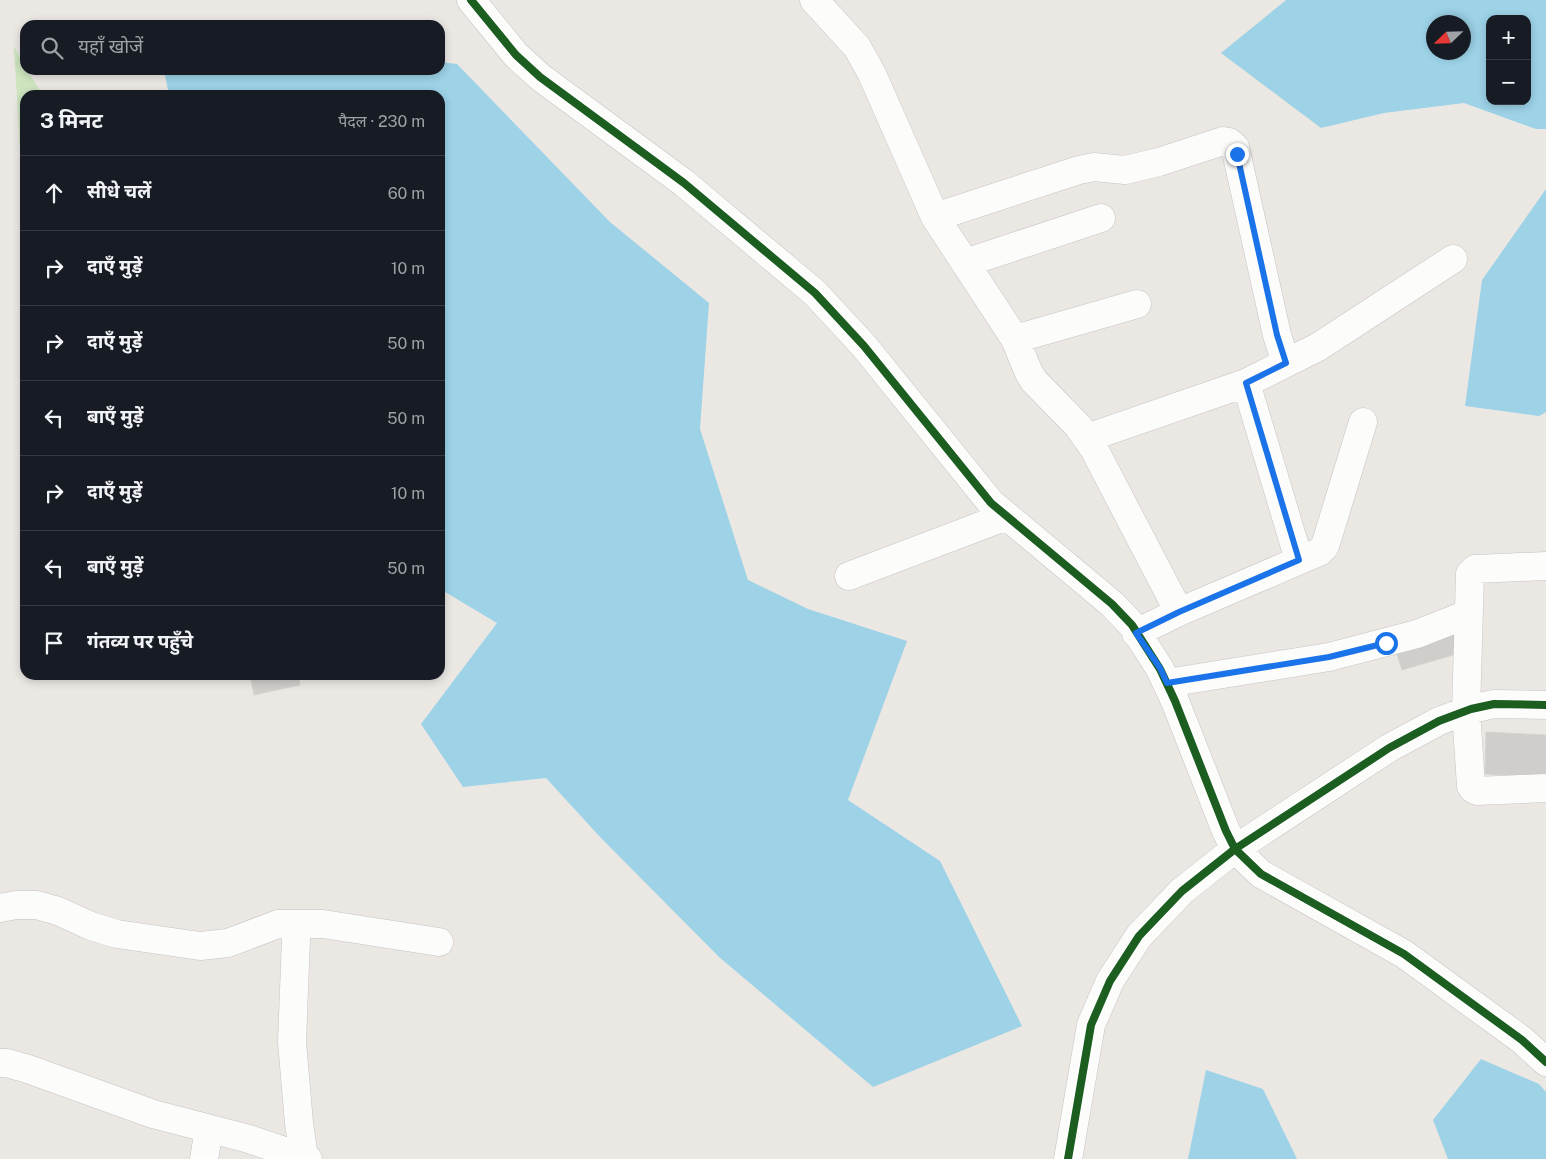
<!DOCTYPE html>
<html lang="hi">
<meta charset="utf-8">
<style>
:root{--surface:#171b24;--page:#20242c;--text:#f1f3f6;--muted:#9ea1a6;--line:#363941}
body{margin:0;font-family:"Public Sans","Noto Sans Devanagari",sans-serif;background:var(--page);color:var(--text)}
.controls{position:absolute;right:15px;top:15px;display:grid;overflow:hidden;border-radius:10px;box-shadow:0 2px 8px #0003}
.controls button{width:45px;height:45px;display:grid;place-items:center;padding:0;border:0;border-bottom:1px solid var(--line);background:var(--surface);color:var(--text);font:25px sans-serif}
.compass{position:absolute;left:1426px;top:15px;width:45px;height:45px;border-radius:50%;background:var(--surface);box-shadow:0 2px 8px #0003;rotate:247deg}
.stop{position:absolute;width:15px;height:15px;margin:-11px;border:4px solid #1a73e8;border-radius:50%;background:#fff}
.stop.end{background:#1a73e8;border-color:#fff;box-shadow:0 1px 5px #0008}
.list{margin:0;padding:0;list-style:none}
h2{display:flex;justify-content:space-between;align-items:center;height:65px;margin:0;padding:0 20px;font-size:21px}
h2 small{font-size:16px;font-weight:400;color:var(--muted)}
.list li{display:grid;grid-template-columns:32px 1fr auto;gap:15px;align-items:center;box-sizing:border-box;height:75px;padding:0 20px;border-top:1px solid var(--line)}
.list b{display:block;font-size:19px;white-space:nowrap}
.list em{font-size:16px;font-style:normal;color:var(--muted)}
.icon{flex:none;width:28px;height:28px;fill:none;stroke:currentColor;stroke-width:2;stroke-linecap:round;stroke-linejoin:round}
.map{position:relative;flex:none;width:1546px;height:1159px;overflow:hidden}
.search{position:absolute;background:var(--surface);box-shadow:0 2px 8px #0003;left:20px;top:20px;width:425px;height:55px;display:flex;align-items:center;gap:12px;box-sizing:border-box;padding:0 18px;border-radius:15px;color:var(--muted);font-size:19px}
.panel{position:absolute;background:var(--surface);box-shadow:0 2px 8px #0003;left:20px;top:90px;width:425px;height:590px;border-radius:15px}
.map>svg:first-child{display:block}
</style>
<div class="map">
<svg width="1546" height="1159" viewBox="0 0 1546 1159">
<rect width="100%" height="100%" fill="#ebe8e4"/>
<path fill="#cde4bf" d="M14 47 25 66V70H27L43 95H25V204L23 201Z"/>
<path fill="#9dd2e7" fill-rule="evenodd" d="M1286 0H1546V129H1536L1464 103 1384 113 1321 128 1221 53ZM1490 19H1527V101H1490ZM1464 22V52H1434V22Z
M440 62 457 64 610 222 709 303 700 429 748 580 808 609 907 641 848 800 940 861 1022 1026 873 1087 719 957 601 838 546 778 463 787 421 724 497 623 440 589V95H169L164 70H440Z
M1546 189V412L1539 416 1465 406 1482 280Z
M1481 1059 1539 1084 1546 1092V1159H1448L1433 1120Z
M1206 1070 1263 1089 1297 1159H1188Z"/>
<path fill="#d0cecb" stroke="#d6d4d0" d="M1456 629 1463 652 1402 670 1395 648Z
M250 675H298L300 685 254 695Z
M1486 732 1546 735V777L1485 774Z"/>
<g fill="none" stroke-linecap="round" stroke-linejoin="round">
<g stroke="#c5c4c4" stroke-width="29">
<path id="minor" d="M471 0 516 55 540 77 684 183 815 293 864 346 991 503 1112 604 1132 625 1160 669 1175 701 1226 831 1235 849 1261 874 1404 954 1522 1040 1546 1062
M814 0 857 47 872 74 935 217 1015 339 1029 373 1034 381 1078 426 1094 449 1179 612
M935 217 1079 170 1094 167 1125 170 1159 162 1223 141 1229 142 1235 147 1277 335 1286 363
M965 263 1101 218
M1015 339 1137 304
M1246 383 1299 560
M1087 438 1246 383 1318 347 1453 259
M1546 566 1475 569 1470 574 1466 711 1471 786 1473 789 1477 791 1546 788
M849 576 1007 516
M1136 633 1179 612 1319 552 1325 546 1363 422
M1167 683 1329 657 1417 634 1468 614
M0 908 16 905H37L58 911 91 926 117 934 200 946 228 943 278 924H287L294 931 296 939 292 1042 299 1123 304 1158
M287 924H323L439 942
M0 1063H7L28 1069 153 1114 249 1139 308 1159
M204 1159 209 1129
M1068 1159 1091 1025 1110 981 1139 936 1182 891 1235 849 1389 748 1439 721 1471 709 1494 704 1546 705"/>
</g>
<use href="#minor" stroke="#fcfcfb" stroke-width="28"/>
<g stroke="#fff" stroke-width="11">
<path id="cycleway" d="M471 0 516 55 540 77 684 183 815 293 864 346 991 503 1112 604 1132 625 1160 669 1175 701 1226 831 1235 849 1261 874 1404 954 1522 1040 1546 1062
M1068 1159 1091 1025 1110 981 1139 936 1182 891 1235 849 1389 748 1439 721 1471 709 1494 704 1546 705"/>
</g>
<use href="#cycleway" stroke="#1b5e20" stroke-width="8"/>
</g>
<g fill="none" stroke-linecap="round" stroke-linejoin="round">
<path stroke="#1a73e8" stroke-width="6" d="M1237 154 1277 335 1286 363 1246 383 1299 560 1179 612 1136 633 1160 668 1167 683 1329 657 1386 643"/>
</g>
</svg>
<div class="controls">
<button>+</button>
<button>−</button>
</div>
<svg class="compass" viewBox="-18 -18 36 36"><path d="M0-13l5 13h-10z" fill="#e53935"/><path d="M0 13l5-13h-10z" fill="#9ea1a6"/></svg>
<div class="stop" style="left:1386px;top:643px"></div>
<div class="stop end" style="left:1237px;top:154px"></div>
<div class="search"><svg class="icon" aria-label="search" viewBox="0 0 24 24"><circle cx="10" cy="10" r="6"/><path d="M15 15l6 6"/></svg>यहाँ खोजें</div>
<section class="panel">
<h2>3 मिनट<small>पैदल · 230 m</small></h2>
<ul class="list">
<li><svg class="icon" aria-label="ahead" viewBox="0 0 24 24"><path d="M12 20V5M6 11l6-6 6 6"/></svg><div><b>सीधे चलें</b></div><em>60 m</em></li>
<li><svg class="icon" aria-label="right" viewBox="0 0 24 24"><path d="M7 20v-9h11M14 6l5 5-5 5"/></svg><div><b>दाएँ मुड़ें</b></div><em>10 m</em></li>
<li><svg class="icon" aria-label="right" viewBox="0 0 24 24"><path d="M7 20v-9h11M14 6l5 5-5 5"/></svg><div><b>दाएँ मुड़ें</b></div><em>50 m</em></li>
<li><svg class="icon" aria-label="left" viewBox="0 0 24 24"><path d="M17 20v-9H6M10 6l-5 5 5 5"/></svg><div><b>बाएँ मुड़ें</b></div><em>50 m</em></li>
<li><svg class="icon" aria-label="right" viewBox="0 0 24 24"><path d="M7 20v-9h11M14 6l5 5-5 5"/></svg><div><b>दाएँ मुड़ें</b></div><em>10 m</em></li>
<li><svg class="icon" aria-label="left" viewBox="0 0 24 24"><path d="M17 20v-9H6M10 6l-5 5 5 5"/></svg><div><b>बाएँ मुड़ें</b></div><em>50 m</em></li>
<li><svg class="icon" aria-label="arrive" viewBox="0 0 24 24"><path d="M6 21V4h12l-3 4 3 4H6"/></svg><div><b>गंतव्य पर पहुँचे</b></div></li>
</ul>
</section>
</div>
